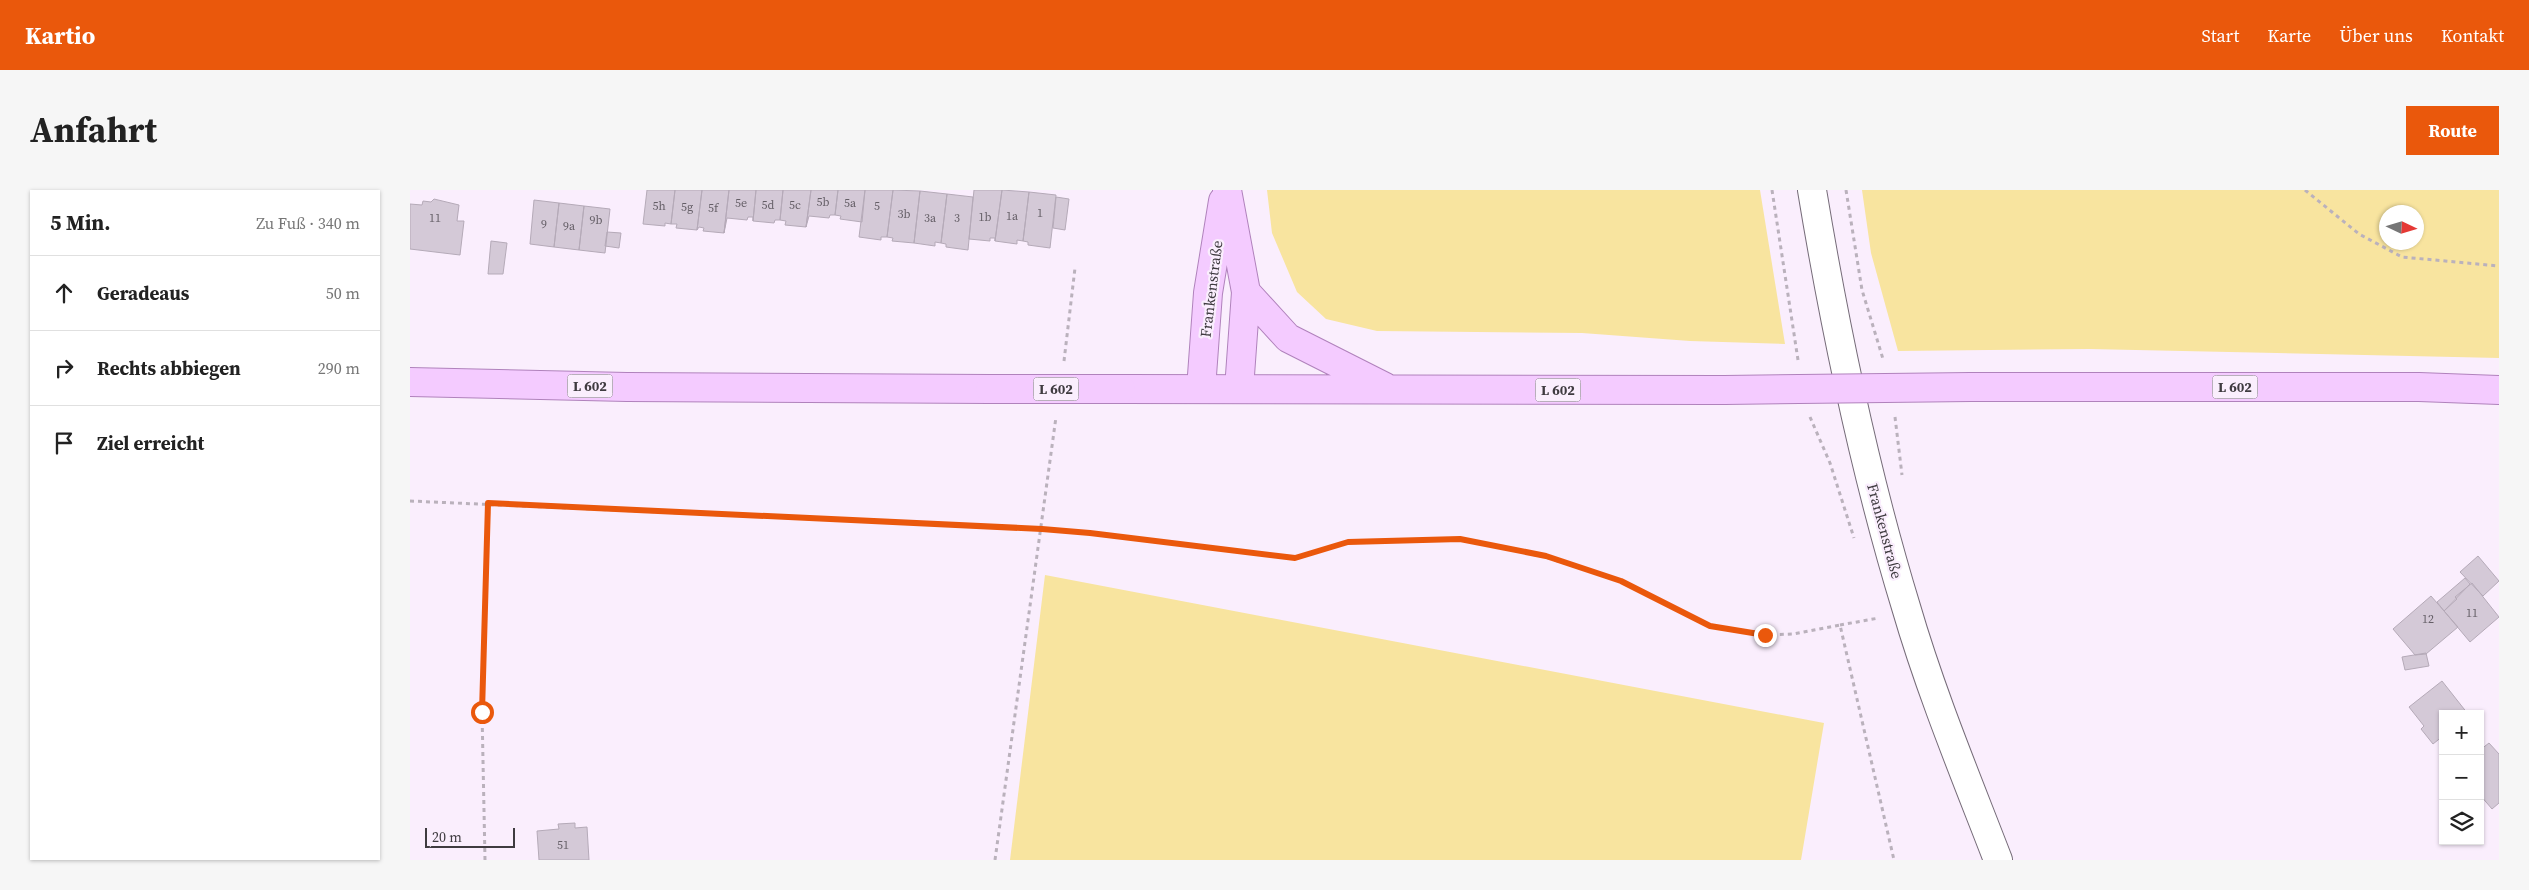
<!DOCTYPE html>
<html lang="de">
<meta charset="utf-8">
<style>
:root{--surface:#fff;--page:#f6f6f6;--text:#222;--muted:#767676;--line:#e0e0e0;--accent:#ea580c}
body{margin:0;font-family:"Source Serif 4",serif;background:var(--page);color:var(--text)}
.controls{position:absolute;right:15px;bottom:15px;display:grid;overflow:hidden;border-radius:0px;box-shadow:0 1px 4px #0004}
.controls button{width:45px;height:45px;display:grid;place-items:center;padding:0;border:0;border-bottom:1px solid var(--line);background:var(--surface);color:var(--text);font:25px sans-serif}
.compass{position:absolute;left:1969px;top:15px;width:45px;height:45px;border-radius:50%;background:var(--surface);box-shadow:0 1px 4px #0004;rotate:94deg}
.scale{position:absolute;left:15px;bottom:12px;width:90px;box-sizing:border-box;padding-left:5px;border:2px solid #3f3b40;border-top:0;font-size:14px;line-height:18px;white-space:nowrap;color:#3f3b40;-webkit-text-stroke:4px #faeefd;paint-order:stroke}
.stop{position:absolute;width:15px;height:15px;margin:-11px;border:4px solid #ea580c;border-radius:50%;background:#fff}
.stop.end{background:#ea580c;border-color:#fff;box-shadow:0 1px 5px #0008}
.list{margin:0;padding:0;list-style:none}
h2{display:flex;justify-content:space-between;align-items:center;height:65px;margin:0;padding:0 20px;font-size:21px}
h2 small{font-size:16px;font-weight:400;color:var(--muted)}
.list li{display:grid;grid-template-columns:32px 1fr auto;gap:15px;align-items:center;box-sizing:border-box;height:75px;padding:0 20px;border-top:1px solid var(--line)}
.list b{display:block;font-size:19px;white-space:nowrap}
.list em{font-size:16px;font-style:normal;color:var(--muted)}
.icon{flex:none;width:28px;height:28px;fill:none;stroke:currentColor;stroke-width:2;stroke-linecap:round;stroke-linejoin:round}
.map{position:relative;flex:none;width:2089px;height:670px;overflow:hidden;border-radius:0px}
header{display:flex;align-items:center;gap:30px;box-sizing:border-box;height:70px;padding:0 25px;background:var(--accent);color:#fff}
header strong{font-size:24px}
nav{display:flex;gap:28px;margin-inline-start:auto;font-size:18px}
.intro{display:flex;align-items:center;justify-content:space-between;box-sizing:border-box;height:120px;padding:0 30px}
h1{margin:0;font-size:35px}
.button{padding:12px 22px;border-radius:0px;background:var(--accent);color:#fff;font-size:18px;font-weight:700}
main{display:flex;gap:30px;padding:0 30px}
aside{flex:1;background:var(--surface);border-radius:0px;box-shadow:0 1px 4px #0004}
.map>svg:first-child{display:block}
</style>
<header>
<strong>Kartio</strong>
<nav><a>Start</a><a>Karte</a><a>Über uns</a><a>Kontakt</a></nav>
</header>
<div class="intro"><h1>Anfahrt</h1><a class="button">Route</a></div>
<main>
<aside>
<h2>5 Min.<small>Zu Fuß · 340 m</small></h2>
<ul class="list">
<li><svg class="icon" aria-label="ahead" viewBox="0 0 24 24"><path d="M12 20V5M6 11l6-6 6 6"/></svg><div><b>Geradeaus</b></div><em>50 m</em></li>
<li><svg class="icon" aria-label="right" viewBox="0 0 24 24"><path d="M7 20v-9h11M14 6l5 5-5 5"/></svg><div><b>Rechts abbiegen</b></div><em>290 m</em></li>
<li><svg class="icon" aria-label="arrive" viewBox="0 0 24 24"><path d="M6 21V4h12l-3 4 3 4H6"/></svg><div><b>Ziel erreicht</b></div></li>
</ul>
</aside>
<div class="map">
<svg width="2089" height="670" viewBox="0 0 2089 670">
<rect width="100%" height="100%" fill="#faeefd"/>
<path fill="#f8e49f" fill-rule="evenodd" d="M857 0H1350L1375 154 1280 151 1172 143 967 141 916 129 887 102 862 43Z
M1452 0H2089V168L1679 159 1488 161 1461 63ZM2006 22V52H1976V22Z
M635 385 1414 533 1391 670H600Z"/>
<path fill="#d4c9d7" stroke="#b5aab8" d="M237 0H265L261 34 255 33V36L233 34Z
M265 0H292L287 40 266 38 267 34H261Z
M292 0H319L314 43 293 41 294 38 289 37 287 40Z
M319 0H346L343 31V27H338L337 30 317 28 314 43Z
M346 0H373L370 30H365L364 33 343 31Z
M373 0H401L396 37 375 35 376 31 370 30Z
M401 0H428L425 25H420L419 28 399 26 396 37Z
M428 0H455L452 32 430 29 431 26 425 25Z
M455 0H483L477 47H471V50L449 47Z
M483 0 510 1 504 53 482 51 483 48 477 47Z
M564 0H592L585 51V48H580V51L559 49Z
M592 0 619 2 613 51 607 50V54L585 51Z
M510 1 537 4 531 53 525 52V56L504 53Z
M619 2 646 5 640 58 618 55V52L613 51Z
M537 4 563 7 558 60 536 57V54L531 53Z
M646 7 659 9 655 40 643 38Z
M24 9 49 15 47 31H54L50 65 0 59V14L12 15 13 11 21 12Z
M124 10 149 13 144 57 120 54Z
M149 13 174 16 169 60 144 57Z
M174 16 200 19 195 63 169 60Z
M197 42 211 43 209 58 195 56Z
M81 51 97 53 93 84H78Z
M2068 366 2089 391 2073 406 2050 382Z
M2055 388 2060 394 2034 421 2027 412Z
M2062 393 2089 427 2060 452 2034 421 2047 409 2045 407Z
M2021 406 2048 437 2016 464 2005 465 1983 439Z
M2016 463 2019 476 1995 480 1992 467Z
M2032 491 2058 524H2033V546L2023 554 2011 539 2014 536 1999 517Z
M2079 553 2089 564V613L2082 619 2070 605V560Z
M165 633V638L177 637 179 670H129L127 641 149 639 148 634Z"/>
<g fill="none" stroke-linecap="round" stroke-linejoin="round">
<g stroke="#756b78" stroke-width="30">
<path id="minor" d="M1402 0C1425 139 1455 283 1496 417 1521 503 1556 587 1588 670"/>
</g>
<g stroke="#b082bc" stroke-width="30">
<path id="major" d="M817 0 836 102 829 199
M836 102 878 148 975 197
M0 192 217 197 580 199
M1561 197H2009L2089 200
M711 199 1314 200
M791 199 798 103 813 11"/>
</g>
<path stroke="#bab1bc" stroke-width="3" stroke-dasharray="4 4" stroke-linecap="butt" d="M1362 0 1388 170
M1436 0 1452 100 1473 169
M1895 0 1949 44 1992 67 2089 76
M654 171 665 78
M1400 227 1420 273 1444 348
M1485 227 1492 285
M0 311 632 339 680 343 885 369 938 352 1050 349 1135 367 1211 391 1300 436 1355 445 1383 444 1430 435 1484 670
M1430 435 1469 428
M75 670 72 521 79 313
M585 670 646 227"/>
<use href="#minor" stroke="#fff" stroke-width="28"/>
<use href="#major" stroke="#f4cbff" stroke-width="28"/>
<g stroke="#b082bc" stroke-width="30" stroke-linecap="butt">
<path id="major-bridge" d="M580 199H711
M1314 200 1561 197"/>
</g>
<use href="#major-bridge" stroke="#f4cbff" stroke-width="28"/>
</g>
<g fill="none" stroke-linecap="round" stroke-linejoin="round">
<path stroke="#ea580c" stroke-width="6" d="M72 522 78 313 632 339 680 343 885 368 938 352 1050 349 1136 366 1211 391 1300 436 1355 445"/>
</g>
<g text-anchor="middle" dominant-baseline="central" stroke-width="4.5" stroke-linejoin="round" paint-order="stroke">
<g font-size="12" fill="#645e66">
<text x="413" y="12">5b</text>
<text x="331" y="13">5e</text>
<text x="440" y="13">5a</text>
<text x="358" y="15">5d</text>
<text x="385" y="15">5c</text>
<text x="249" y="16">5h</text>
<text x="467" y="16">5</text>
<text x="277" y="17">5g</text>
<text x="303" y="18">5f</text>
<text x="630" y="23">1</text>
<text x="494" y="24">3b</text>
<text x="602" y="26">1a</text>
<text x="575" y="27">1b</text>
<text x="25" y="28">11</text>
<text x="520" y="28">3a</text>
<text x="547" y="28">3</text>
<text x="186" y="30">9b</text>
<text x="134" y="34">9</text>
<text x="159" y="36">9a</text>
<text x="2062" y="423">11</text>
<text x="2018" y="429">12</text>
<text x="153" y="655">51</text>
</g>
<g fill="#faeefd" stroke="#777179" stroke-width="1">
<rect x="157.5" y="184.5" width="45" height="23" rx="4"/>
<rect x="1802.5" y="185.5" width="45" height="23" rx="4"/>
<rect x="623.5" y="187.5" width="45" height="23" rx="4"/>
<rect x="1125.5" y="188.5" width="45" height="23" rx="4"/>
</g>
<g font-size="14" font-weight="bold" fill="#3f3b40">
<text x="180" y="196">L 602</text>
<text x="1825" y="197">L 602</text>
<text x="646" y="199">L 602</text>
<text x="1148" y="200">L 602</text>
</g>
<g font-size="15" fill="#3f3b40" stroke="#faeefd">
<text transform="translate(801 99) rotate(-83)">Frankenstraße</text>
<text transform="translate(1475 341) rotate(75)">Frankenstraße</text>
</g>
</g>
</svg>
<div class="controls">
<button>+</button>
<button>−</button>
<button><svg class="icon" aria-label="layers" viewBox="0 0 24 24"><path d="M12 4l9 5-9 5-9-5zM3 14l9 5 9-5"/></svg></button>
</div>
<svg class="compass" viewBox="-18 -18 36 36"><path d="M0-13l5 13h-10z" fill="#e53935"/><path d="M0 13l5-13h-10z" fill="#767676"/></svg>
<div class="scale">20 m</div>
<div class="stop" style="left:72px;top:522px"></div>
<div class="stop end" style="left:1355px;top:445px"></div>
</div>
</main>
